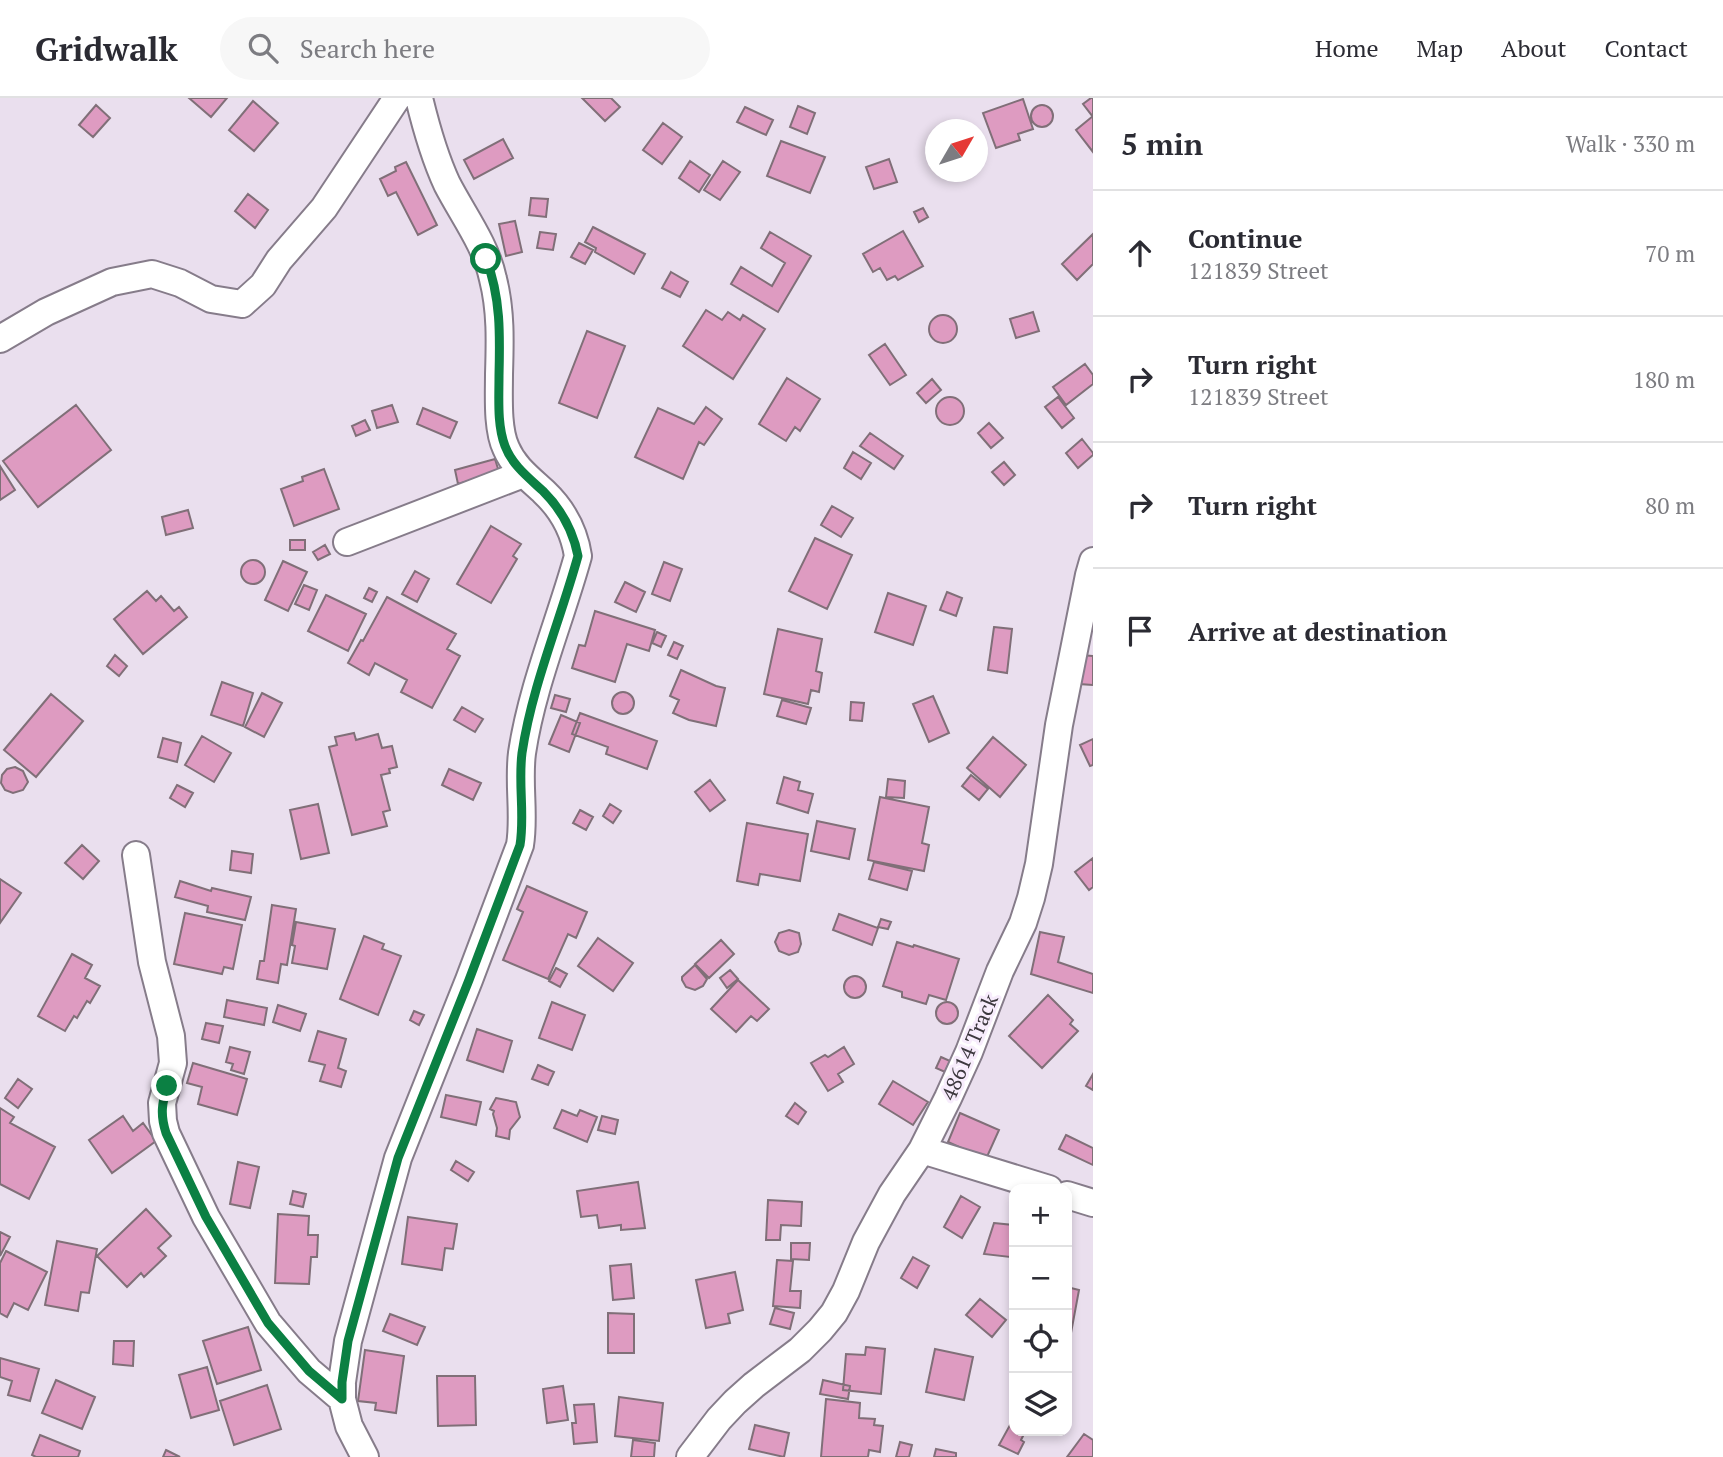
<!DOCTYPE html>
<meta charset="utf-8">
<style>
:root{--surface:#fff;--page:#f7f7f7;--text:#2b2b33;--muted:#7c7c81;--line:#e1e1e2}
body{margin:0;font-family:"PT Serif",serif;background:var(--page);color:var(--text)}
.controls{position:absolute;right:21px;bottom:21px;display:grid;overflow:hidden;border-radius:14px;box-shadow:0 4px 10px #0003}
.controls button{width:63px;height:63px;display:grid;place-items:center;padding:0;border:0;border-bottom:2px solid var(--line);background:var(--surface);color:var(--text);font:35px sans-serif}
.compass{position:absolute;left:925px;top:21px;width:63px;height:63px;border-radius:50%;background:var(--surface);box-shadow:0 4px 10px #0003;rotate:51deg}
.stop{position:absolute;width:21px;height:21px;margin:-16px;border:5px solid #0b8043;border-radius:50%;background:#fff}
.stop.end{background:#0b8043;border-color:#fff;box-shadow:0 2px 7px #0008}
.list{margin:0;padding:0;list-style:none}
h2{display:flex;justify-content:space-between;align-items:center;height:91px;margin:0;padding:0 28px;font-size:30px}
h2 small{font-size:23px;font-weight:400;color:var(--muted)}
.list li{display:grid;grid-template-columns:46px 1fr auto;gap:21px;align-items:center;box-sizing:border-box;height:126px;padding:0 28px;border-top:2px solid var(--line)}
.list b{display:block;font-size:26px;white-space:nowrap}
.list p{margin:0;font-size:23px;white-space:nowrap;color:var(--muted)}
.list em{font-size:23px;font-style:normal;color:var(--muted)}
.icon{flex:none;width:38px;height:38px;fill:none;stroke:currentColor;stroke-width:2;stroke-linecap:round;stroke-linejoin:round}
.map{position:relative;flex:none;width:1093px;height:1359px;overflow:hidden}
header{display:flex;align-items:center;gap:42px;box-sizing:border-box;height:98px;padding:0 35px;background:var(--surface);border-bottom:2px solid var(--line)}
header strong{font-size:33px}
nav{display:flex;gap:38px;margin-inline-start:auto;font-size:24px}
.search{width:490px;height:63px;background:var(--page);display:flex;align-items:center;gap:18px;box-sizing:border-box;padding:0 24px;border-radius:38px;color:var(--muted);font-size:26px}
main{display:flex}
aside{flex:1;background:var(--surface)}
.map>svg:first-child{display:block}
</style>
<header>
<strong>Gridwalk</strong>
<div class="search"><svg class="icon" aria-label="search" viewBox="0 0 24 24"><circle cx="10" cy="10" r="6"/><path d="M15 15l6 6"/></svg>Search here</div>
<nav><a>Home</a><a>Map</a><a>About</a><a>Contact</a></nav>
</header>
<main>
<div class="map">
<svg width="1093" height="1359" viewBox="0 0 1093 1359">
<rect width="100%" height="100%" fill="#eadfee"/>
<path fill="#de9bc1" stroke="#806f78" stroke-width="2" d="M189 0H227L211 19Z
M582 0H611L620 9 605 23Z
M1091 0H1093V19L1083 6Z
M1023 1 1033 31 1018 36 1020 42 996 50 983 15Z
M253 3 278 25 254 53 229 32Z
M1031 18a11 11 0 1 1 22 0a11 11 0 1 1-22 0Z
M96 7 110 20 93 39 79 27Z
M798 8 815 15 807 36 790 29Z
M745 9 773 22 766 37 737 24Z
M1093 18V54L1076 32Z
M663 25 682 39 662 66 643 52Z
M503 41 513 60 474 81 464 62Z
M781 43 825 59 810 95 767 78Z
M889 61 897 84 874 91 866 69Z
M690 63 710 77 699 94 679 80Z
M723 63 740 74 720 102 704 92Z
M406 64 437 127 418 137 396 94 388 98 380 81 396 73 395 69Z
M248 96 268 112 255 130 235 113Z
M531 100 548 101 546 119 529 117Z
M923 110 928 119 919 124 914 114Z
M515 123 522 154 506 158 499 126Z
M593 129 645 156 634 176 595 154 596 150 585 144Z
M903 133 923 168 898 182 895 178 887 182 880 170 873 174 863 156Z
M540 134 556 136 553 152 537 150Z
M770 134 811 158 778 214 731 186 741 169 772 188 785 165 761 150Z
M1093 136V166L1077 182 1062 166Z
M579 145 593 152 585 166 571 159Z
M671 174 688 184 680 199 662 190Z
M706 212 722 222 728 214 740 222 743 217 765 231 733 281 683 248Z
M1033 214 1039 233 1016 240 1010 221Z
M929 231a14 14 0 1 1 28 0a14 14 0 1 1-28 0Z
M587 233 625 248 597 320 559 305Z
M885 246 906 277 890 287 869 257Z
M1085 266 1093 277V286L1066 307 1053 289Z
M787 280 820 301 800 333 795 329 786 343 759 326Z
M932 281 941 292 926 305 917 295Z
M936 313a14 14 0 1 1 28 0a14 14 0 1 1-28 0Z
M1058 299 1074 320 1062 330 1045 309Z
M76 307 111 352 38 409 3 363Z
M392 307 398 324 377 330 372 313Z
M706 309 722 321 704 347 699 344 683 381 635 359 658 310 694 326Z
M423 310 457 324 450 340 417 326Z
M365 322 370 332 356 338 352 328Z
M989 325 1003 340 991 350 978 335Z
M870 335 903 358 894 371 860 348Z
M1082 341 1093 355V357L1078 370 1066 355Z
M853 354 871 365 861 381 844 370Z
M495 361 499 374 458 386 455 372Z
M1004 364 1015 377 1004 387 992 374Z
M0 368 15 392 0 402Z
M324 371 339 411 294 428 281 391 303 383 302 379Z
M832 408 853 420 841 439 821 427Z
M188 412 193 430 166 437 162 419Z
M491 428 521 446 513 458 517 461 491 505 457 486Z
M815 440 852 457 827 511 789 493Z
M290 442H305V452H290Z
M325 447 330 456 318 462 313 454Z
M241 474a12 12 0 1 1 24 0a12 12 0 1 1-24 0Z
M283 463 307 474 288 513 265 502Z
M664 464 682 471 670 503 652 496Z
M415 473 429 481 417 504 402 496Z
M625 484 645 494 636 514 615 504Z
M304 487 317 492 309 512 295 506Z
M369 490 377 494 372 504 364 500Z
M147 493 156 503 161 498 174 513 179 509 187 519 143 556 114 521Z
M947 494 962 500 956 518 940 512Z
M888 495 926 508 913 547 875 534Z
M326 497 366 516 348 553 308 533Z
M387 499 456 536 447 551 460 558 432 610 401 594 407 582 375 565 369 577 348 565 361 542 363 543Z
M595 513 655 532 649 553 627 546 615 584 572 570 579 547 585 548Z
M994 529 1012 531 1007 575 988 572Z
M778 531 822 541 816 573 822 575 819 594 811 592 808 606 764 596Z
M657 534 666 538 661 549 652 545Z
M674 544 683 548 677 561 668 557Z
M115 557 127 568 119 578 107 568Z
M1080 557 1093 558V587L1079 586Z
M681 572 716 588 725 590 716 628 689 622 673 615 679 602 670 598Z
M222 584 253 595 243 628 211 617Z
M612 605a11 11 0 1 1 22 0a11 11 0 1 1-22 0Z
M262 595 282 605 264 639 245 629Z
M51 596 83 623 36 679 4 652Z
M555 597 570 601 566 614 551 610Z
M933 598 949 635 929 644 913 606Z
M782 602 811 610 806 626 777 618Z
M851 604 864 605 862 623 850 622Z
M462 609 483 621 475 634 454 622Z
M580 615 657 643 647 671 606 656 608 649 572 636Z
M561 617 580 625 569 654 549 646Z
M354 635 356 642 378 636 382 650 392 648 397 669 389 671 390 675 381 677 390 712 383 714 387 728 352 737 329 649 337 647 335 639Z
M202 638 231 655 214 684 185 667Z
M993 639 1026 667 1000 699 967 670Z
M163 640 181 645 177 664 158 659Z
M1093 641V667L1090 668 1080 647Z
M15 669 23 673 28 684 23 692 13 695 5 692 1 685 2 677 7 671Z
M449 671 481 685 473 702 442 687Z
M971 677 988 691 979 702 962 688Z
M784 679 800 684 798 692 813 696 808 715 777 705Z
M888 681 905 683 904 700 886 699Z
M710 682 725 702 710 713 695 694Z
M177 687 193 695 185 709 170 700Z
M880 699 929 709 922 745 929 747 924 773 868 762Z
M318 706 329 755 301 761 290 712Z
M610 706 621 713 613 725 603 718Z
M580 712 593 719 586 732 573 725Z
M817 723 855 731 849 761 811 753Z
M747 725 808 736 800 783 760 776 758 787 737 783Z
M82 747 99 763 83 781 65 765Z
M232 753 253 756 251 775 230 772Z
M1093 760V789L1089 792 1075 774Z
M874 764 912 773 907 792 869 781Z
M0 781 21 795 0 825Z
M180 783 211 793 212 790 251 799 245 822 207 814 208 808 175 799Z
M527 788 587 814 576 840 568 836 548 881 503 862 523 814 517 811Z
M272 807 296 811 287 867 281 866 278 885 257 881 260 863H264Z
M185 815 242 827 233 871 224 869 222 876 174 866Z
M839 816 878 830 872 847 833 832Z
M881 821 891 824 888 831 878 829Z
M296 824 335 831 327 871 292 865 295 848 292 847Z
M789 832 799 835 801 846 798 854 789 857 779 853 775 844 779 835Z
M1040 834 1064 839 1058 864 1093 876V895L1031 876Z
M364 838 384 846 382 851 401 858 378 917 340 901Z
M598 840 633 865 613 893 578 868Z
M721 842 734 856 709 880 695 866Z
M897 844 913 849 914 847 959 861 946 902 929 897 926 906 902 899V894L883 888Z
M72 856 92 867 85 880 100 888 90 905 87 903 77 920 74 918 65 933 38 918Z
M695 867 707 881 703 888 695 892 686 889 682 882V879Z
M556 870 567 876 560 889 549 883Z
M730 872 738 881 727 890 720 880Z
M844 889a11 11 0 1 1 22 0a11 11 0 1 1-22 0Z
M738 882 769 911 757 923 751 918 736 934 711 911Z
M1048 897 1073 922 1070 926 1078 933 1042 970 1009 938Z
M227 902 267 910 264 927 224 919Z
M552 904 585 917 572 952 539 940Z
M936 915a11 11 0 1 1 22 0a11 11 0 1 1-22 0Z
M278 907 306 916 300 933 273 924Z
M414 913 424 917 419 927 410 922Z
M206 925 223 928 219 945 202 941Z
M477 931 512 943 503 974 467 962Z
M318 933 346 941 338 970 346 973 341 989 320 983 325 967 309 963Z
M230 949 250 954 244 976 231 972 233 966 226 964Z
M844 949 854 966 838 976 843 984 828 993 811 965 825 957 828 959Z
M941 959 950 963 945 974 936 970Z
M193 965 247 981 237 1017 198 1006 202 989 187 985Z
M538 967 554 974 548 987 532 981Z
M1093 976V992L1086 988Z
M18 981 32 991 18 1010 5 1000Z
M893 983 928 1004 913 1027 879 1006Z
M446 997 481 1004 476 1027 441 1019Z
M496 1000 516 1004 520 1019 510 1032 509 1041 496 1038 497 1030 493 1016 494 1013 490 1011Z
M795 1005 806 1014 798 1026 786 1018Z
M0 1010 14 1019 10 1025 55 1049 29 1101 0 1086Z
M562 1012 577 1018 580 1012 597 1019 587 1044 554 1030Z
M960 1015 999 1032 986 1061 948 1044Z
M123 1018 133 1033 143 1025 156 1043 112 1075 89 1042Z
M602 1018 618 1022 615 1036 598 1032Z
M1066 1037 1093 1050V1067L1059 1051Z
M456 1063 474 1074 468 1083 451 1072Z
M238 1064 259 1069 250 1110 230 1106Z
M638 1084 645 1130 621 1132V1127L599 1130 597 1117 581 1119 577 1093Z
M293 1093 306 1096 303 1109 290 1106Z
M961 1098 980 1109 962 1140 944 1129Z
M768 1102 802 1104 801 1128 781 1127 780 1142H766Z
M146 1111 171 1138 158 1150 166 1158 144 1179 141 1175 127 1189 97 1158Z
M278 1116 309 1118 308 1137H318L317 1159H311L309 1186 275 1185Z
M408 1119 457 1126 453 1151 445 1150 442 1172 402 1166Z
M994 1125 1013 1127 1010 1159 984 1156Z
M0 1134 10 1139 0 1158Z
M57 1143 97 1151 89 1195 81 1194 78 1213 45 1207Z
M791 1145H810L809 1162 791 1161Z
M6 1153 47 1174 28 1212 14 1205 7 1219 0 1215V1165Z
M913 1159 929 1168 917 1190 901 1180Z
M777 1162 793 1163 790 1193H801L800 1210 773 1208Z
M631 1166 634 1200 613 1202 610 1168Z
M735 1174 743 1212 728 1216 730 1225 706 1230 696 1182Z
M1067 1189 1079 1192 1071 1235H1067Z
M980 1201 1006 1222 992 1239 966 1217Z
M775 1210 794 1215 790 1231 770 1226Z
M608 1215 634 1216V1255H608Z
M390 1216 425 1229 417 1247 383 1233Z
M248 1229 261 1272 217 1286 203 1243Z
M114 1243H134L133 1268 113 1266Z
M866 1249 885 1251 881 1296 843 1292 846 1256 865 1257Z
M935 1251 973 1259 964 1302 926 1294Z
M365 1252 404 1258 396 1315 375 1312 376 1305 358 1303Z
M0 1260 39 1271 30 1303 8 1297 12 1283 0 1279Z
M207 1269 219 1312 191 1320 179 1277Z
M437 1278H475L476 1327 438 1328Z
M56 1282 95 1299 82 1331 42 1315Z
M823 1282 850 1288 848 1301 820 1296Z
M267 1287 281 1331 234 1347 220 1303Z
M563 1288 568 1322 547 1325 543 1291Z
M619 1299 663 1305 659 1343 615 1338Z
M826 1301 860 1305 859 1320 875 1321 874 1327 883 1328 880 1354 869 1352 868 1359H821Z
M594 1306 597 1344 574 1346 572 1325H576L574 1307Z
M755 1327 789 1335 784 1359 749 1351Z
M1010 1327 1014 1329V1333L1025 1334 1021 1342 1024 1344 1018 1356 999 1347Z
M1084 1336 1093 1342V1359H1067Z
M40 1337 80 1353 78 1359H36L32 1357Z
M633 1342 655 1345 654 1359H631Z
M900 1344 912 1347 909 1359H896Z
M936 1351 956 1355V1359H934Z
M166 1352 180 1359H163Z"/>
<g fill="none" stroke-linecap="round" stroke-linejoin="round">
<g stroke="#867c8a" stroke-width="30">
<path id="street" d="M0 241 46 214 112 184 152 176 180 185 211 201 242 206 263 187 279 162 324 110 397 0
M347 444 523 376
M136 757 152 864 171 938 173 965 162 1005 163 1023 166 1035 206 1119 268 1225 309 1273 342 1301
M922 1052 1049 1091
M1067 1097 1093 1105
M365 1359 349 1328 342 1301V1284L348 1243 398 1060 469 882 520 747C525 717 518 686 522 655 532 588 560 523 578 458 574 432 563 412 544 394 529 380 514 369 506 350 497 331 499 298 499 276 500 244 501 212 493 181 486 147 463 117 447 86 434 58 426 29 419 0
M690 1359 719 1321 735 1304 754 1287 800 1252 820 1232 834 1215 846 1193 866 1144 892 1096 922 1052 948 1000 969 954 1000 873 1023 825 1031 800 1039 766 1059 627 1089 477 1093 463"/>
</g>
<use href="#street" stroke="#fff" stroke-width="26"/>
</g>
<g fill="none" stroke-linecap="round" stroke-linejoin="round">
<path stroke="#0b8043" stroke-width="9" d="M167 988C162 1006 160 1016 166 1035L206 1119 268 1225 309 1273 342 1301V1284L348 1243 398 1060 469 882 520 747C525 717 518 686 522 655 532 588 560 523 578 458 573 432 562 412 543 393 529 380 512 367 505 348 497 327 499 301 499 278 500 238 501 199 486 161"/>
</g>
<g text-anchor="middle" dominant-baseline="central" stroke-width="6" stroke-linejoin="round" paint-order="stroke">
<g font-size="21" fill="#3c383e" stroke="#f7ecfc">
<text transform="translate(969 949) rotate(-67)">48614 Track</text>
</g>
</g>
</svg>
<div class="controls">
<button>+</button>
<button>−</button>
<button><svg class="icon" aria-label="locate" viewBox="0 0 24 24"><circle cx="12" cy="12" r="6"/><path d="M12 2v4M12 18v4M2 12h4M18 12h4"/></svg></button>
<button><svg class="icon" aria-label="layers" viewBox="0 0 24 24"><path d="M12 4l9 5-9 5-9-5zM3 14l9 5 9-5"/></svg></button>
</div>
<svg class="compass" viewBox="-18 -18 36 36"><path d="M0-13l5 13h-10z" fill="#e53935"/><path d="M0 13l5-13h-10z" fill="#7c7c81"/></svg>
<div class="stop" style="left:486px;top:161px"></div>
<div class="stop end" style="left:167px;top:988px"></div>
</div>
<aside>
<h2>5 min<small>Walk · 330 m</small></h2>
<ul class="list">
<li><svg class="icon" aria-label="ahead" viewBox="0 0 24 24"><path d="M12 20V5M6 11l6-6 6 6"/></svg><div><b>Continue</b><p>121839 Street</p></div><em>70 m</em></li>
<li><svg class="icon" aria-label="right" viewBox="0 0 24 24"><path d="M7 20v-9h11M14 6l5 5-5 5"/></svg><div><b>Turn right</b><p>121839 Street</p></div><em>180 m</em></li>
<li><svg class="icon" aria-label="right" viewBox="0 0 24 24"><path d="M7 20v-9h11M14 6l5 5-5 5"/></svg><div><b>Turn right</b></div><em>80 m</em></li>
<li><svg class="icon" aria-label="arrive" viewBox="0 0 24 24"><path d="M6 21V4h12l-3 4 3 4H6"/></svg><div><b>Arrive at destination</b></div></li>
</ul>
</aside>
</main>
